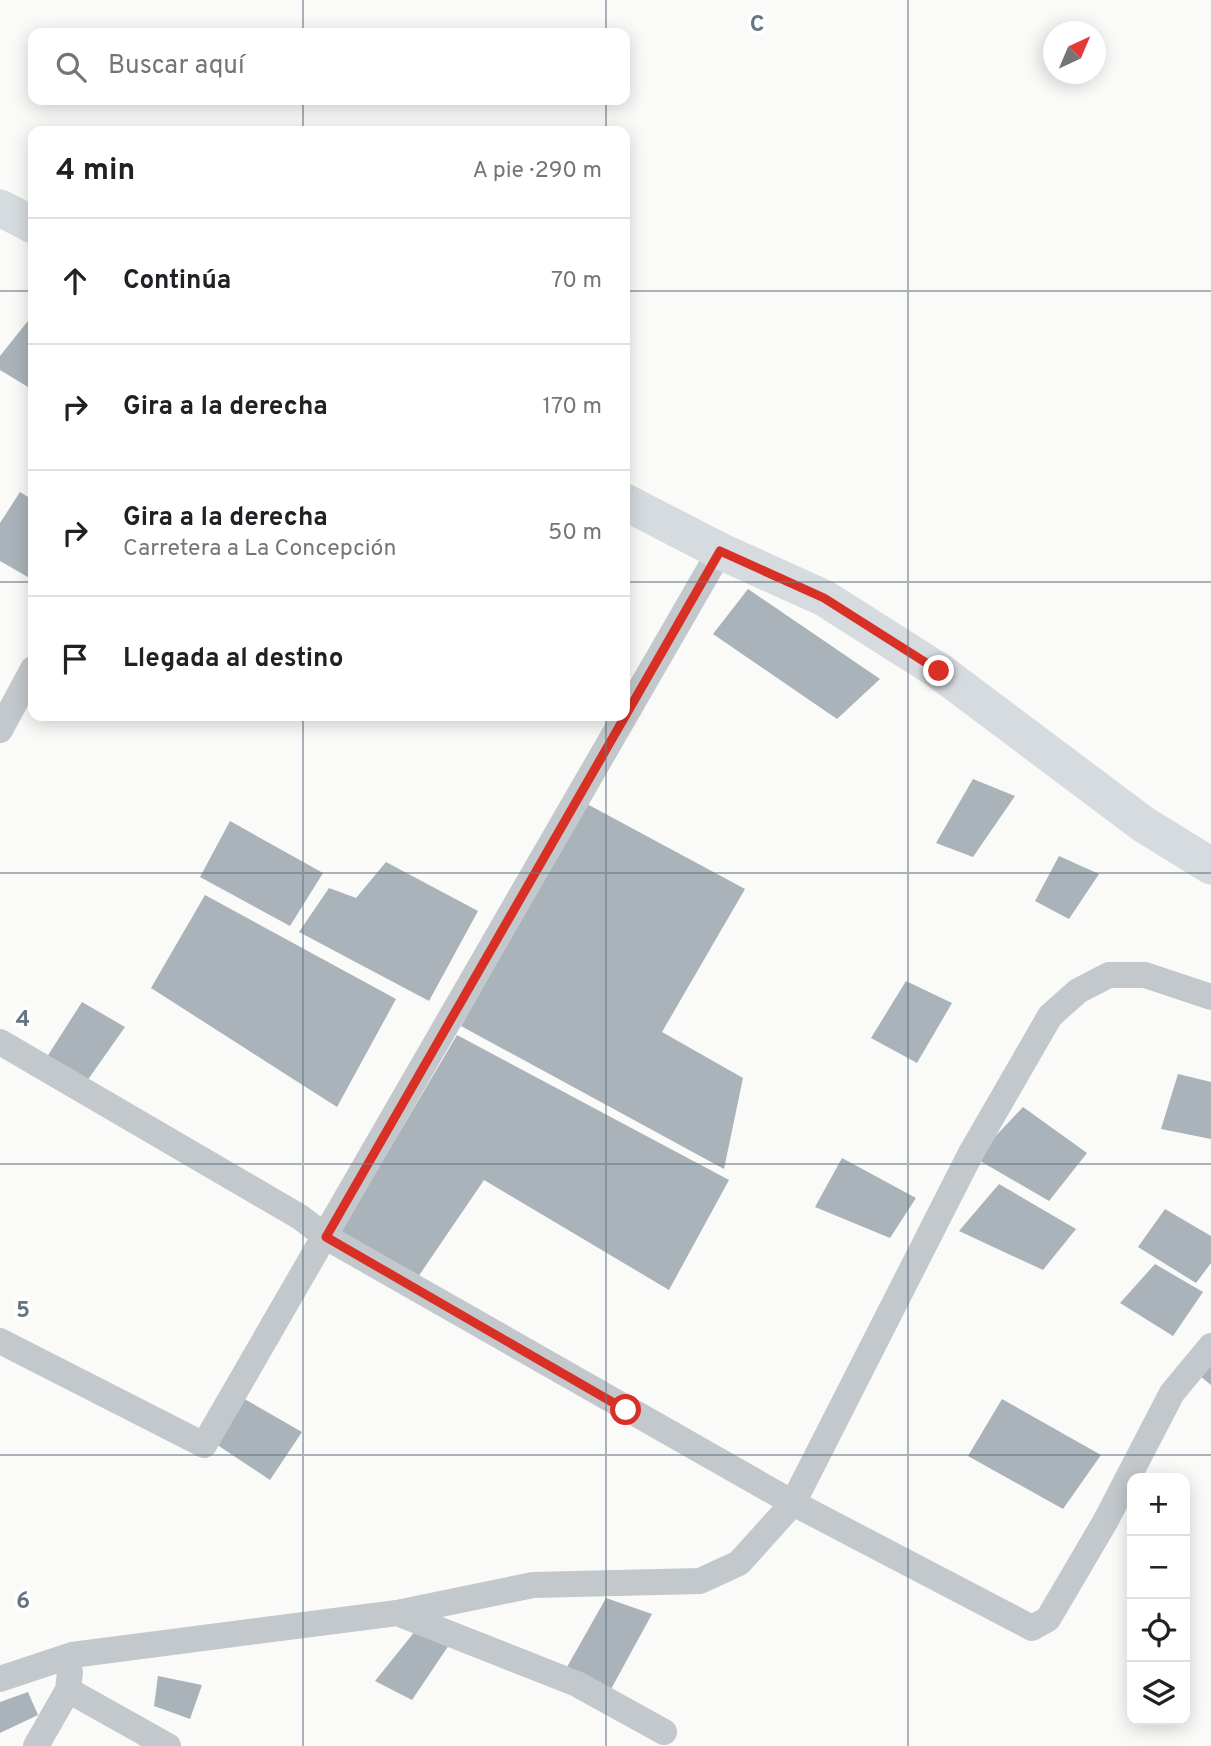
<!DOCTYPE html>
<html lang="es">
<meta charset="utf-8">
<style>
:root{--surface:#fff;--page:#f2f2f2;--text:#202124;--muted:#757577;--line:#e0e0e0}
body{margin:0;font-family:Overpass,sans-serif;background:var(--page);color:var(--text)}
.controls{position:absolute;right:21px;bottom:21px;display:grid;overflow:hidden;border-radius:14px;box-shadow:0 4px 18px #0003}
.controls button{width:63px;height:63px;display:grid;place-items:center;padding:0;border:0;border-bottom:2px solid var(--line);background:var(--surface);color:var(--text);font:35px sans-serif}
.compass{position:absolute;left:1043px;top:21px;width:63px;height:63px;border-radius:50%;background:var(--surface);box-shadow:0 4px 18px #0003;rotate:44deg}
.stop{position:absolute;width:21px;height:21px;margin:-16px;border:5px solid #d93025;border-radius:50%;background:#fff}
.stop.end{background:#d93025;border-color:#fff;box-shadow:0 2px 7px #0008}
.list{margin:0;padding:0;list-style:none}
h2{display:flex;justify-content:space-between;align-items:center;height:91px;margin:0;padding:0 28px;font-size:30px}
h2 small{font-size:23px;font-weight:400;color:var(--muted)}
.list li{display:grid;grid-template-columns:46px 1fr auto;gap:21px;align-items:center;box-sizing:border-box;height:126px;padding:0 28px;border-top:2px solid var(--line)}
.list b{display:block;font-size:26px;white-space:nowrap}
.list p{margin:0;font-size:23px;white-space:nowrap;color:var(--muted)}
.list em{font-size:23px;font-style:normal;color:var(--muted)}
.icon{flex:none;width:38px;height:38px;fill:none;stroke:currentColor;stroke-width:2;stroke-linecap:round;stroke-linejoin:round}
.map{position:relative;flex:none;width:1211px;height:1746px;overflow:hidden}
.search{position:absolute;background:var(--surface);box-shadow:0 4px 18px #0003;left:28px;top:28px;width:602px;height:77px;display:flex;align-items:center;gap:18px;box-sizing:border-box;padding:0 24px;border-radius:14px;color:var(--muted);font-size:26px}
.panel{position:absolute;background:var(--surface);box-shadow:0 4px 18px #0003;left:28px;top:126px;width:602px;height:595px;border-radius:14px}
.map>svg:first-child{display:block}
</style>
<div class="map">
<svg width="1211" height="1746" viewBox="0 0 1211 1746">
<rect width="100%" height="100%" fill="#fafaf8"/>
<path fill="#aab3b9" d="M31 317 33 318V390L0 370V356Z
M20 492 33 500V580L0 561V523Z
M748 589 880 679 837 719 713 634Z
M973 779 1015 796 973 857 936 843Z
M587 804 745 889 662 1032 743 1078 724 1169 461 1026Z
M230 821 323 873 290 926 200 877Z
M1059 856 1099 874 1069 919 1035 901Z
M386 862 478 911 429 1001 299 932 329 888 356 898Z
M205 895 396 999 337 1107 151 988Z
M906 981 952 1003 917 1063 871 1038Z
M82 1002 125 1027 87 1081 45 1060Z
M457 1035 729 1180 669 1290 484 1180 418 1277 337 1238Z
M1178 1074 1211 1082V1139L1161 1129Z
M1023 1107 1087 1153 1049 1201 975 1158Z
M842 1158 916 1198 890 1238 815 1207Z
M999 1184 1076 1229 1043 1270 959 1231Z
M1165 1209 1211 1236V1263L1196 1283 1138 1247Z
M1155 1264 1203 1292 1173 1336 1120 1303Z
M1211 1365V1385L1200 1376Z
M241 1397 302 1432 270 1480 213 1442Z
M1002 1399 1101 1455 1063 1509 968 1456Z
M606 1598 652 1614 610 1691 567 1667Z
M416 1630 449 1645 412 1700 375 1681Z
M158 1676 202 1685 190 1719 154 1706Z
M28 1692 38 1715 0 1733V1702Z"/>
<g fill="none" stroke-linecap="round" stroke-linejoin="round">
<path stroke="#c3c8cc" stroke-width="26" d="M0 730 33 669
M0 1042 300 1217 326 1237 793 1503 1032 1628 1048 1619 1105 1522 1172 1393 1211 1346
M0 1341 204 1445 720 551
M397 1613 577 1684 664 1732
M0 1679 72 1655 397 1613 533 1585 700 1581 739 1563 793 1503 971 1153 1050 1016 1078 991 1109 975H1145L1211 997
M68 1690 168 1746
M36 1746 68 1690 70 1672"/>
<path stroke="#d6dbdf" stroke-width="37" d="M0 208 33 225
M625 502 720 551 824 598 939 671 1143 824 1211 866"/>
</g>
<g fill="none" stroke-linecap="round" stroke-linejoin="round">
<path stroke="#d93025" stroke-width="9" d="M626 1410 326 1237 720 551 824 598 939 671"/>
</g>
<path fill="none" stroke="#657683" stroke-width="2" stroke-opacity="0.55" d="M303 0V33M606 0V33M908 0V1746M303 100V131M606 100V131M0 291H33M625 291H1211M0 582H33M625 582H1211M303 716V1746M606 716V1746M0 873H1211M0 1164H1211M0 1455H1211"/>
<g font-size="23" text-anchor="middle" font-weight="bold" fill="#657683" stroke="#fff" stroke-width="7" stroke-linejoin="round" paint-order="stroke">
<text x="757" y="31">C</text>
<text x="23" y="1026">4</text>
<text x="23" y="1317">5</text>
<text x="23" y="1608">6</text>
</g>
</svg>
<div class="controls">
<button>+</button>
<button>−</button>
<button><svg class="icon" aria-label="locate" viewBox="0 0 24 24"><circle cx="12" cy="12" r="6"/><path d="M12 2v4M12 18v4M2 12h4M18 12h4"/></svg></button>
<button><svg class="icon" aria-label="layers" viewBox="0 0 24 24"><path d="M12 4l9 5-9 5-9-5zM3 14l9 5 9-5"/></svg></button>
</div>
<svg class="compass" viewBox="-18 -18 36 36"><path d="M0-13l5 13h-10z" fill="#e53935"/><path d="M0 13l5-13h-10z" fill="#757577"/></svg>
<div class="stop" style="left:626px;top:1410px"></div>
<div class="stop end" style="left:939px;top:671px"></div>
<div class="search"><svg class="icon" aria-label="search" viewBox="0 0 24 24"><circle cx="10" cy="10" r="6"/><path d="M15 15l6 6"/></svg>Buscar aquí</div>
<section class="panel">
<h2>4 min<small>A pie · 290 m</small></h2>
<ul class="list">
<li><svg class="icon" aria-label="ahead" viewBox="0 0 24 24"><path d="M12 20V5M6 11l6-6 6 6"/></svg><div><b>Continúa</b></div><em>70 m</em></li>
<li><svg class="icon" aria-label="right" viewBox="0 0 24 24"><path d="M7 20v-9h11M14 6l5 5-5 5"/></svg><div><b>Gira a la derecha</b></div><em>170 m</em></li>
<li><svg class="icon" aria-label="right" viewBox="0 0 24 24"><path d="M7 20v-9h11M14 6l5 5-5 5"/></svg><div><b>Gira a la derecha</b><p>Carretera a La Concepción</p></div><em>50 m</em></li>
<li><svg class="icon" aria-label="arrive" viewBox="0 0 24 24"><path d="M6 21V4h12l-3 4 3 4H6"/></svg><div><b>Llegada al destino</b></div></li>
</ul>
</section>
</div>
